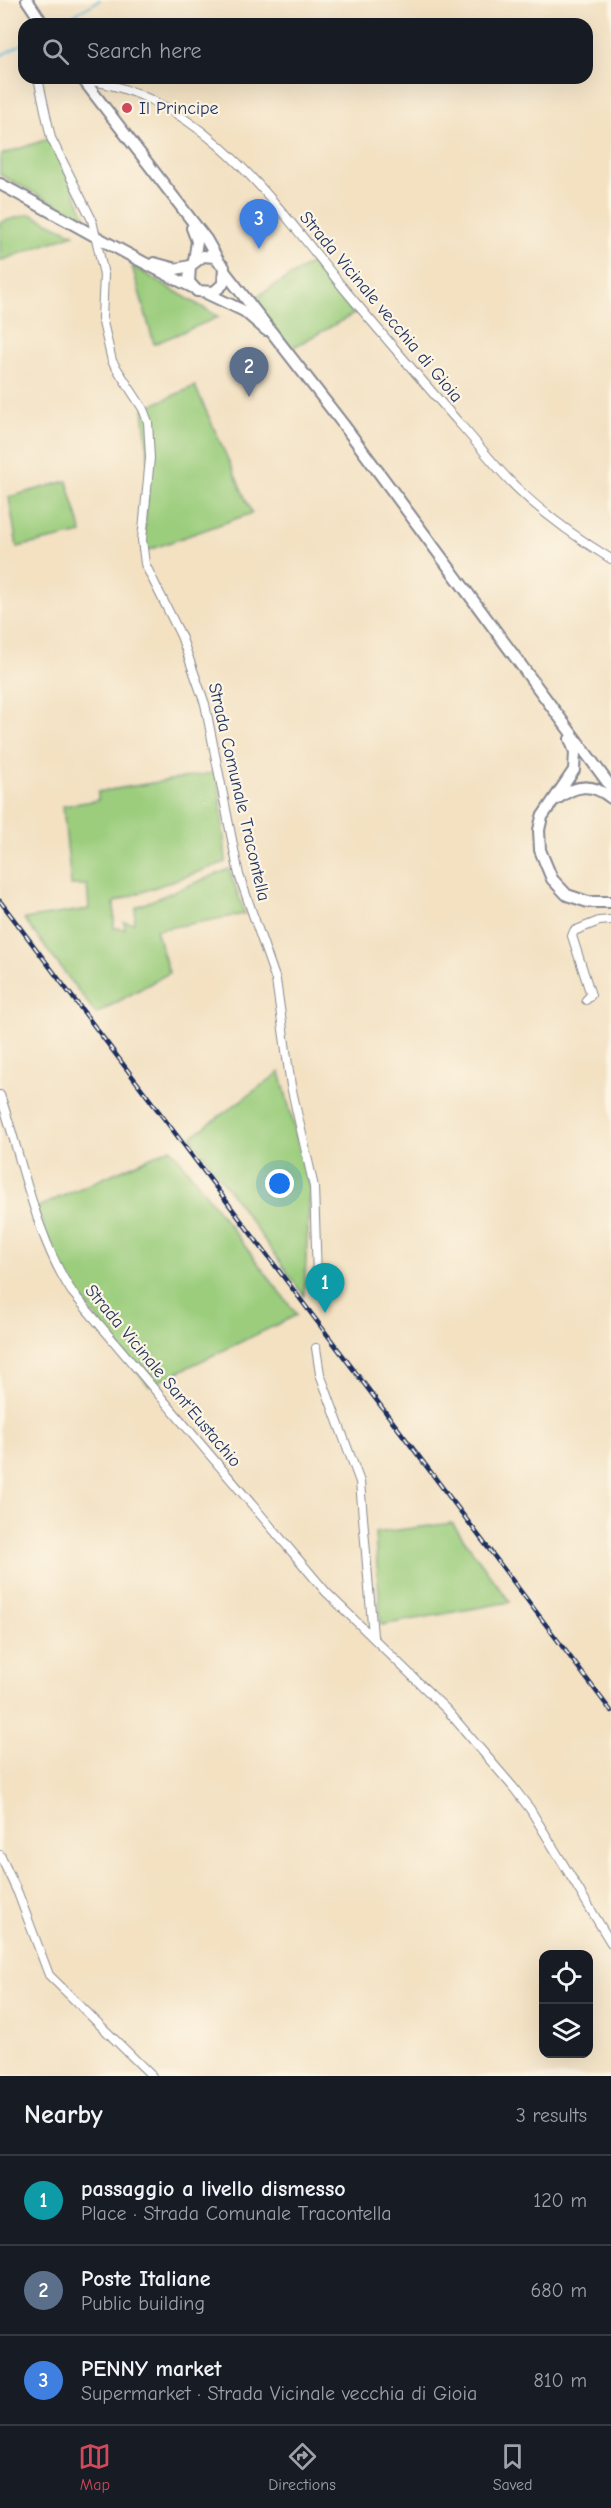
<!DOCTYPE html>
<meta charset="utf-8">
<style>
:root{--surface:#171b24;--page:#20242c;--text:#f1f3f6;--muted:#9ea1a6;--line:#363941;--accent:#d1495b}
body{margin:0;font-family:"Comic Neue",sans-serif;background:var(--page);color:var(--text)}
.controls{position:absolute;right:18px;bottom:18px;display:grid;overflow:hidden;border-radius:12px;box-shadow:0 6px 24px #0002}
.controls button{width:54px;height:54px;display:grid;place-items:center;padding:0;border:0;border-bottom:2px solid var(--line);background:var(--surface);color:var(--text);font:30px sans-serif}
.you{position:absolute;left:280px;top:1184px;width:21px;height:21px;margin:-15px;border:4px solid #fff;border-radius:50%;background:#1a73e8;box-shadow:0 0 0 9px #1a73e833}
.badge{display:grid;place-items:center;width:39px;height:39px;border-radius:50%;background:var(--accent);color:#fff;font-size:20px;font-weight:700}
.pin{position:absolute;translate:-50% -50px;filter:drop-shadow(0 2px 3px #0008)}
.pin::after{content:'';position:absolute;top:32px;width:21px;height:18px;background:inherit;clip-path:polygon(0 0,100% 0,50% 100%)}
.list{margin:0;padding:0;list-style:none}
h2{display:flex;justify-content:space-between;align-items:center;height:78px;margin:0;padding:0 24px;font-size:26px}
h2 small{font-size:20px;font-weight:400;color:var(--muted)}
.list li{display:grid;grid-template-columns:39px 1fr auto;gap:18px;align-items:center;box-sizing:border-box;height:90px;padding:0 24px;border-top:2px solid var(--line)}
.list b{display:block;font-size:22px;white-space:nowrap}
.list p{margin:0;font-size:20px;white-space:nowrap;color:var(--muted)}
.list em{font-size:20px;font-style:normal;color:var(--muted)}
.icon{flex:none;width:33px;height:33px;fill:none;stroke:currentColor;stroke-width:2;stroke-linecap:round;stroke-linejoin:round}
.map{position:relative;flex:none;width:611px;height:2076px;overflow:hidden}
.search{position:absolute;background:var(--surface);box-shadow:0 6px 24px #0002;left:18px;right:18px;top:18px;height:66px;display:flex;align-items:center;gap:15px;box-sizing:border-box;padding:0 21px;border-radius:18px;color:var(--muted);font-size:22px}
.sheet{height:348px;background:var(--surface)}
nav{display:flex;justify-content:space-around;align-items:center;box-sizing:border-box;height:84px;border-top:2px solid var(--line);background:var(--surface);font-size:16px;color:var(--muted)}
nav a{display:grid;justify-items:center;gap:3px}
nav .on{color:var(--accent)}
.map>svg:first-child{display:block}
</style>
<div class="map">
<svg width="611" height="2076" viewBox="0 0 611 2076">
<rect width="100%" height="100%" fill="#fcf5e5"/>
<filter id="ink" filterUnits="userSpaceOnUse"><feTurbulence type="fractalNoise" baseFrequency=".0167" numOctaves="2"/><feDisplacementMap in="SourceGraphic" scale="12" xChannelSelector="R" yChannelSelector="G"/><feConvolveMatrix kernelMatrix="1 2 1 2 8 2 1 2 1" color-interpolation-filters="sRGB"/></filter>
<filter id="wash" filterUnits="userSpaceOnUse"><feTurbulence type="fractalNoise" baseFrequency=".008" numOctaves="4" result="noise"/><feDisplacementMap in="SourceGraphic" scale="24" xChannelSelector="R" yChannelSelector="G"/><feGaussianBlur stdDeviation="1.35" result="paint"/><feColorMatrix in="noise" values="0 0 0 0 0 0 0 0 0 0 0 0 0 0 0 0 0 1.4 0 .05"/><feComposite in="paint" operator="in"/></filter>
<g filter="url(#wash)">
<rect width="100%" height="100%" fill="#f3e1c2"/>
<path fill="#9bcd7d" stroke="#5b7e6e" stroke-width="1.5" d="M51 138 87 220 0 175V155Z
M30 214 74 234 0 261V222Z
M312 263 354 314 290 349 248 302Z
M132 266 219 317 154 344Z
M195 386 252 513 143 552 149 464 143 409Z
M67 481 82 533 17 547 9 497Z
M218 772 226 862 114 902V928L125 929 124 922 134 923 136 907 229 869 245 914 156 930 169 973 96 1014 24 919 89 909 87 885H71L63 806 98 800V792Z
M280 1072 310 1187 304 1296 191 1137Z
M171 1148 297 1315 149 1386 60 1271 36 1208Z
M452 1523 510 1602 381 1625 375 1533Z"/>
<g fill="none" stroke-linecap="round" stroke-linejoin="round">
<path stroke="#5cb3d9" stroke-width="2" d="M58 24 100 0
M0 56 24 43"/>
</g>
</g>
<g filter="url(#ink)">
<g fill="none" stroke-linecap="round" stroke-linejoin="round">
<g stroke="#878890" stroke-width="10">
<path id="street" d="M38 78 51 138 92 220 104 275 102 318 112 361 143 409 148 422 150 458 142 540 145 564 181 636 205 704 239 875 276 980 291 1086 314 1187 317 1276 324 1286
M84 80C202 94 276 205 345 290 383 335 421 380 460 424 479 445 497 469 517 488 546 516 577 538 611 559
M586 1000 591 995 572 936 574 931 599 921 611 920
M0 1095C22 1158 35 1236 72 1292L326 1592 447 1710 513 1787 530 1809 611 1943
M316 1348 320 1374 360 1482 373 1636
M0 1855 18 1893 49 1975 152 2076"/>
</g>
<g stroke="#878890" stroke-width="14">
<path id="secondary" d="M27 0 43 24
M82 78 206 239 218 260
M0 184C64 218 127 256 192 287
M192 228 197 241 194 261
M154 263 176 269 190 266 203 256 214 257 224 267 223 284 214 292 197 291 189 282 190 266
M225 272 343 424 611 787
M208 294 244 311 266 330
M570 739 575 752 574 770 542 817 539 830 540 850 552 879 567 895 588 902H611
M557 799C575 785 592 782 611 798"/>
</g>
<use href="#street" stroke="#fff" stroke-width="8"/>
<use href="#secondary" stroke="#fff" stroke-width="10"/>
<g stroke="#1b2f5e" stroke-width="4.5">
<path id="rail" d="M0 901 611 1711"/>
</g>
<use href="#rail" stroke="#fcf5e5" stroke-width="2" stroke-dasharray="7" stroke-linecap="butt"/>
</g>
</g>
<circle fill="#d1495b" stroke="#fcf5e5" stroke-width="2" cx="127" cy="108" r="6"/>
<g text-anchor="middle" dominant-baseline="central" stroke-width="4.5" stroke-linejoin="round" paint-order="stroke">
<g font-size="18" fill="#1b2f5e" stroke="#fcf5e5" text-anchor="start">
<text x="139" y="108">Il Principe</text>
</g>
<g font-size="18" fill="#1b2f5e" stroke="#fcf5e5">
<text transform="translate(381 307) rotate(50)">Strada Vicinale vecchia di Gioia</text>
<text transform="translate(239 792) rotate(77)">Strada Comunale Tracontella</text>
<text transform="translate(163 1376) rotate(50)">Strada Vicinale Sant'Eustachio</text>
</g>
</g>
</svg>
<div class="controls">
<button><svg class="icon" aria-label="locate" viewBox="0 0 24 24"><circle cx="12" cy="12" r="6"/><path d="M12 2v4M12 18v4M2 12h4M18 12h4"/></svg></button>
<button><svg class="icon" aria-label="layers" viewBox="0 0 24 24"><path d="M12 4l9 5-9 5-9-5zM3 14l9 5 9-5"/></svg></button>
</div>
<div class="you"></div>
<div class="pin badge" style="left:325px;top:1313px;background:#0f9aa8">1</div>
<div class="pin badge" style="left:249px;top:397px;background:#5c6f8a">2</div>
<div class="pin badge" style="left:259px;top:249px;background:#3f7fe0">3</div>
<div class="search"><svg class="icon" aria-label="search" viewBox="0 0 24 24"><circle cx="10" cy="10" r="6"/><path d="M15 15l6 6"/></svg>Search here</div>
</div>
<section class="sheet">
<h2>Nearby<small>3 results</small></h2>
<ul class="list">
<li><span class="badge" style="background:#0f9aa8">1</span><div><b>passaggio a livello dismesso</b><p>Place · Strada Comunale Tracontella</p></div><em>120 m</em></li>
<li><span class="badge" style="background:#5c6f8a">2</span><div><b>Poste Italiane</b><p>Public building</p></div><em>680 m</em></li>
<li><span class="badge" style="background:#3f7fe0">3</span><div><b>PENNY market</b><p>Supermarket · Strada Vicinale vecchia di Gioia</p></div><em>810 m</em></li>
</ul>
</section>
<nav>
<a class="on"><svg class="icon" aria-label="map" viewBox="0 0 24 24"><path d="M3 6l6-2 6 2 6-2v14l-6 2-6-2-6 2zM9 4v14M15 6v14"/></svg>Map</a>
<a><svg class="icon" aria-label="directions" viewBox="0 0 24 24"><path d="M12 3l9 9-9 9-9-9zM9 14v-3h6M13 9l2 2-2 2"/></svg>Directions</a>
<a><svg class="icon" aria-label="saved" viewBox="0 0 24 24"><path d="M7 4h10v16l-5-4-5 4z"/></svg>Saved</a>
</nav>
